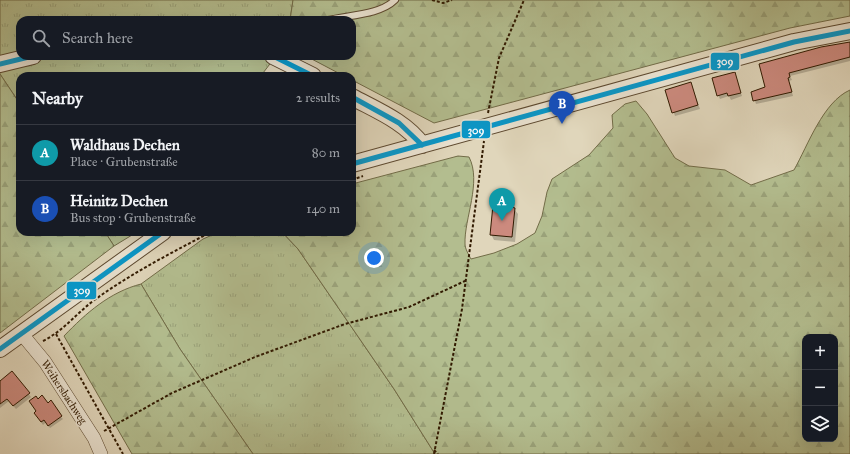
<!DOCTYPE html>
<meta charset="utf-8">
<style>
:root{--surface:#171b24;--page:#242831;--text:#f1f3f6;--muted:#9ea1a6;--line:#363941;--accent:#b45309}
body{margin:0;font-family:"IM FELL Great Primer",serif;background:var(--page);color:var(--text)}
.controls{position:absolute;right:12px;bottom:12px;display:grid;overflow:hidden;border-radius:8px;box-shadow:0 4px 16px #0002}
.controls button{width:36px;height:36px;display:grid;place-items:center;padding:0;border:0;border-bottom:1px solid var(--line);background:var(--surface);color:var(--text);font:20px sans-serif}
.you{position:absolute;left:374px;top:258px;width:14px;height:14px;margin:-10px;border:3px solid #fff;border-radius:50%;background:#1a73e8;box-shadow:0 0 0 6px #1a73e833}
.badge{display:grid;place-items:center;width:26px;height:26px;border-radius:50%;background:var(--accent);color:#fff;font-size:13px;font-weight:700}
.pin{position:absolute;translate:-50% -33px;filter:drop-shadow(0 1px 2px #0008)}
.pin::after{content:'';position:absolute;top:21px;width:14px;height:12px;background:inherit;clip-path:polygon(0 0,100% 0,50% 100%)}
.list{margin:0;padding:0;list-style:none}
h2{display:flex;justify-content:space-between;align-items:center;height:52px;margin:0;padding:0 16px;font-size:17px}
h2 small{font-size:13px;font-weight:400;color:var(--muted)}
.list li{display:grid;grid-template-columns:26px 1fr auto;gap:12px;align-items:center;box-sizing:border-box;height:56px;padding:0 16px;border-top:1px solid var(--line)}
.list b{display:block;font-size:15px;white-space:nowrap}
.list p{margin:0;font-size:13px;white-space:nowrap;color:var(--muted)}
.list em{font-size:13px;font-style:normal;color:var(--muted)}
.icon{flex:none;width:22px;height:22px;fill:none;stroke:currentColor;stroke-width:2;stroke-linecap:round;stroke-linejoin:round}
.map{position:relative;flex:none;width:850px;height:454px;overflow:hidden}
.search{position:absolute;background:var(--surface);box-shadow:0 4px 16px #0002;left:16px;top:16px;width:340px;height:44px;display:flex;align-items:center;gap:10px;box-sizing:border-box;padding:0 14px;border-radius:12px;color:var(--muted);font-size:15px}
.panel{position:absolute;background:var(--surface);box-shadow:0 4px 16px #0002;left:16px;top:72px;width:340px;height:164px;border-radius:12px}
.map>svg:first-child{display:block}
</style>
<div class="map">
<svg width="850" height="454" viewBox="0 0 850 454">
<defs>
<pattern id="grass-tufts" width="24" height="20" patternUnits="userSpaceOnUse"><rect width="24" height="20" fill="#b3bd8f"/><path d="M3 7l-1-3M5 7V3M7 7l1-3M15 17l-1-3M17 17v-4M19 17l1-3" fill="none" stroke="#9aa27a"/></pattern>
<pattern id="forest-firs" width="22" height="20" patternUnits="userSpaceOnUse"><rect width="22" height="20" fill="#b3bd8f"/><path d="M5 1l3.5 6h-7zM16 11l3.5 6h-7z" fill="#9aa27a"/></pattern>
</defs>
<rect width="100%" height="100%" fill="#e0d6bb"/>
<filter id="stains"><feTurbulence type="fractalNoise" baseFrequency=".005" numOctaves="4"/><feColorMatrix values="0 0 0 0 .2 0 0 0 0 .09 0 0 0 0 .02 0 0 0 .5 -.17"/></filter>
<radialGradient id="worn" r=".72"><stop offset=".6" stop-color="#630" stop-opacity="0"/><stop offset="1" stop-color="#630" stop-opacity=".3"/></radialGradient>
<path fill="url(#grass-tufts)" stroke="#726c48" d="M0 0H293L290 20H20V56H276L263 73 264 76H20V104L0 74Z
M105 232H137L114 246Z
M219 232H282L298 249 394 389 435 454H253L180 349 141 284 203 239Z"/>
<path fill="url(#forest-firs)" stroke="#726c48" fill-rule="evenodd" d="M293 0H850V16L790 28 434 123 352 80V76H344L306 56H352V20H290Z
M0 74 20 104V232H105L114 246 0 333Z
M850 90V454H435L394 389 298 249 282 232H352V184L458 156 469 157C482 182 464 219 465 244 465 249 469 255 471 259L494 253 517 244 535 233 542 216 547 192 552 179 589 155 613 128 612 115 625 104 636 101 647 114 675 158 689 166 725 170 751 185 794 170C808 145 823 102 850 90ZM805 337H835V439H805Z
M141 284 180 349 253 454H132L64 336C86 313 110 292 141 284Z"/>
<path fill="#0003" d="M850 43V61L790 76 792 80 789 81 793 96 756 104 752 92 766 88 760 65Z
M734 73 742 96 731 100 729 96 720 99 718 95Z
M691 83 700 109 675 116 666 90Z
M512 198 515 204 514 209 518 214 515 242 494 240 491 234Z
M12 372 31 397 16 409 9 401 0 408V381Z
M38 400 48 404 63 419 50 428 46 422 43 425 37 416Z"/>
<path fill="#cc8a7e" stroke="#311a01" d="M850 42V57L789 73 790 77 788 78 792 92 753 101 751 92 765 87 759 64 821 47Z
M735 72 741 93 728 96 727 93 717 96 712 78Z
M691 82 698 105 672 113 665 90Z
M494 195 512 197 511 207 515 208 512 237 490 235Z
M12 371 30 393 13 406 7 399 0 404V381Z
M42 395 48 403 51 400 62 416 48 426 44 420 41 422 34 413 36 411 29 401 36 396 38 399Z"/>
<g fill="none" stroke-linecap="round" stroke-linejoin="round">
<g stroke="#5d4930" stroke-width="8">
<path id="service" d="M328 20C349 15 380 15 395 0"/>
</g>
<g stroke="#5d4930" stroke-width="14">
<path id="minor" d="M21 333 45 362 94 438 101 454"/>
</g>
<g stroke="#5d4930" stroke-width="18">
<path id="tertiary" d="M273 56 313 76
M0 64 33 56
M352 97C376 110 406 122 422 145
M352 164 794 42 850 31
M0 349 163 232"/>
</g>
<path stroke="#311a01" stroke-width="2" stroke-dasharray="3 2" stroke-linecap="butt" d="M432 0 443 3 452 0
M488 113 499 58 524 0
M352 180 363 176
M56 334 123 454
M43 341C63 331 76 314 93 301 130 274 171 253 211 232
M104 431 172 393 255 357 345 324 409 307 465 281
M434 450 438 454
M434 454 462 309 484 141"/>
<use href="#service" stroke="#ebe4d3" stroke-width="6"/>
<use href="#minor" stroke="#ebe4d3" stroke-width="13"/>
<use href="#tertiary" stroke="#ebe4d3" stroke-width="16"/>
<g stroke="#ebe4d3" stroke-width="8">
<path id="bus-1" d="M273 56 313 76
M0 64 33 56
M352 97 399 123 422 145
M352 164 794 42 850 31
M0 349 163 232"/>
</g>
<use href="#bus-1" stroke="#0798cb" stroke-width="5"/>
</g>
<g text-anchor="middle" dominant-baseline="central" stroke-width="3" stroke-linejoin="round" paint-order="stroke">
<g font-size="11" fill="#311a01" stroke="#ebe4d3">
<text transform="translate(64 392) rotate(57)">Weihersbachweg</text>
</g>
</g>
<g stroke="#ebe4d3" stroke-width="1.5">
<rect x="710" y="52" width="30" height="19" rx="4" fill="#0798cb"/>
<rect x="461" y="120" width="30" height="19" rx="4" fill="#0798cb"/>
<rect x="66" y="281" width="31" height="19" rx="4" fill="#0798cb"/>
</g>
<g font-size="11" text-anchor="middle" font-weight="bold" fill="#fff">
<text x="725" y="65">309</text>
<text x="476" y="134">309</text>
<text x="82" y="294">309</text>
</g>
<rect width="100%" height="100%" filter="url(#stains)"/>
<rect width="100%" height="100%" fill="url(#worn)"/>
</svg>
<div class="controls">
<button>+</button>
<button>−</button>
<button><svg class="icon" aria-label="layers" viewBox="0 0 24 24"><path d="M12 4l9 5-9 5-9-5zM3 14l9 5 9-5"/></svg></button>
</div>
<div class="you"></div>
<div class="pin badge" style="left:502px;top:221px;background:#0f9aa8">A</div>
<div class="pin badge" style="left:562px;top:124px;background:#1a4fb4">B</div>
<div class="search"><svg class="icon" aria-label="search" viewBox="0 0 24 24"><circle cx="10" cy="10" r="6"/><path d="M15 15l6 6"/></svg>Search here</div>
<section class="panel">
<h2>Nearby<small>2 results</small></h2>
<ul class="list">
<li><span class="badge" style="background:#0f9aa8">A</span><div><b>Waldhaus Dechen</b><p>Place · Grubenstraße</p></div><em>80 m</em></li>
<li><span class="badge" style="background:#1a4fb4">B</span><div><b>Heinitz Dechen</b><p>Bus stop · Grubenstraße</p></div><em>140 m</em></li>
</ul>
</section>
</div>
